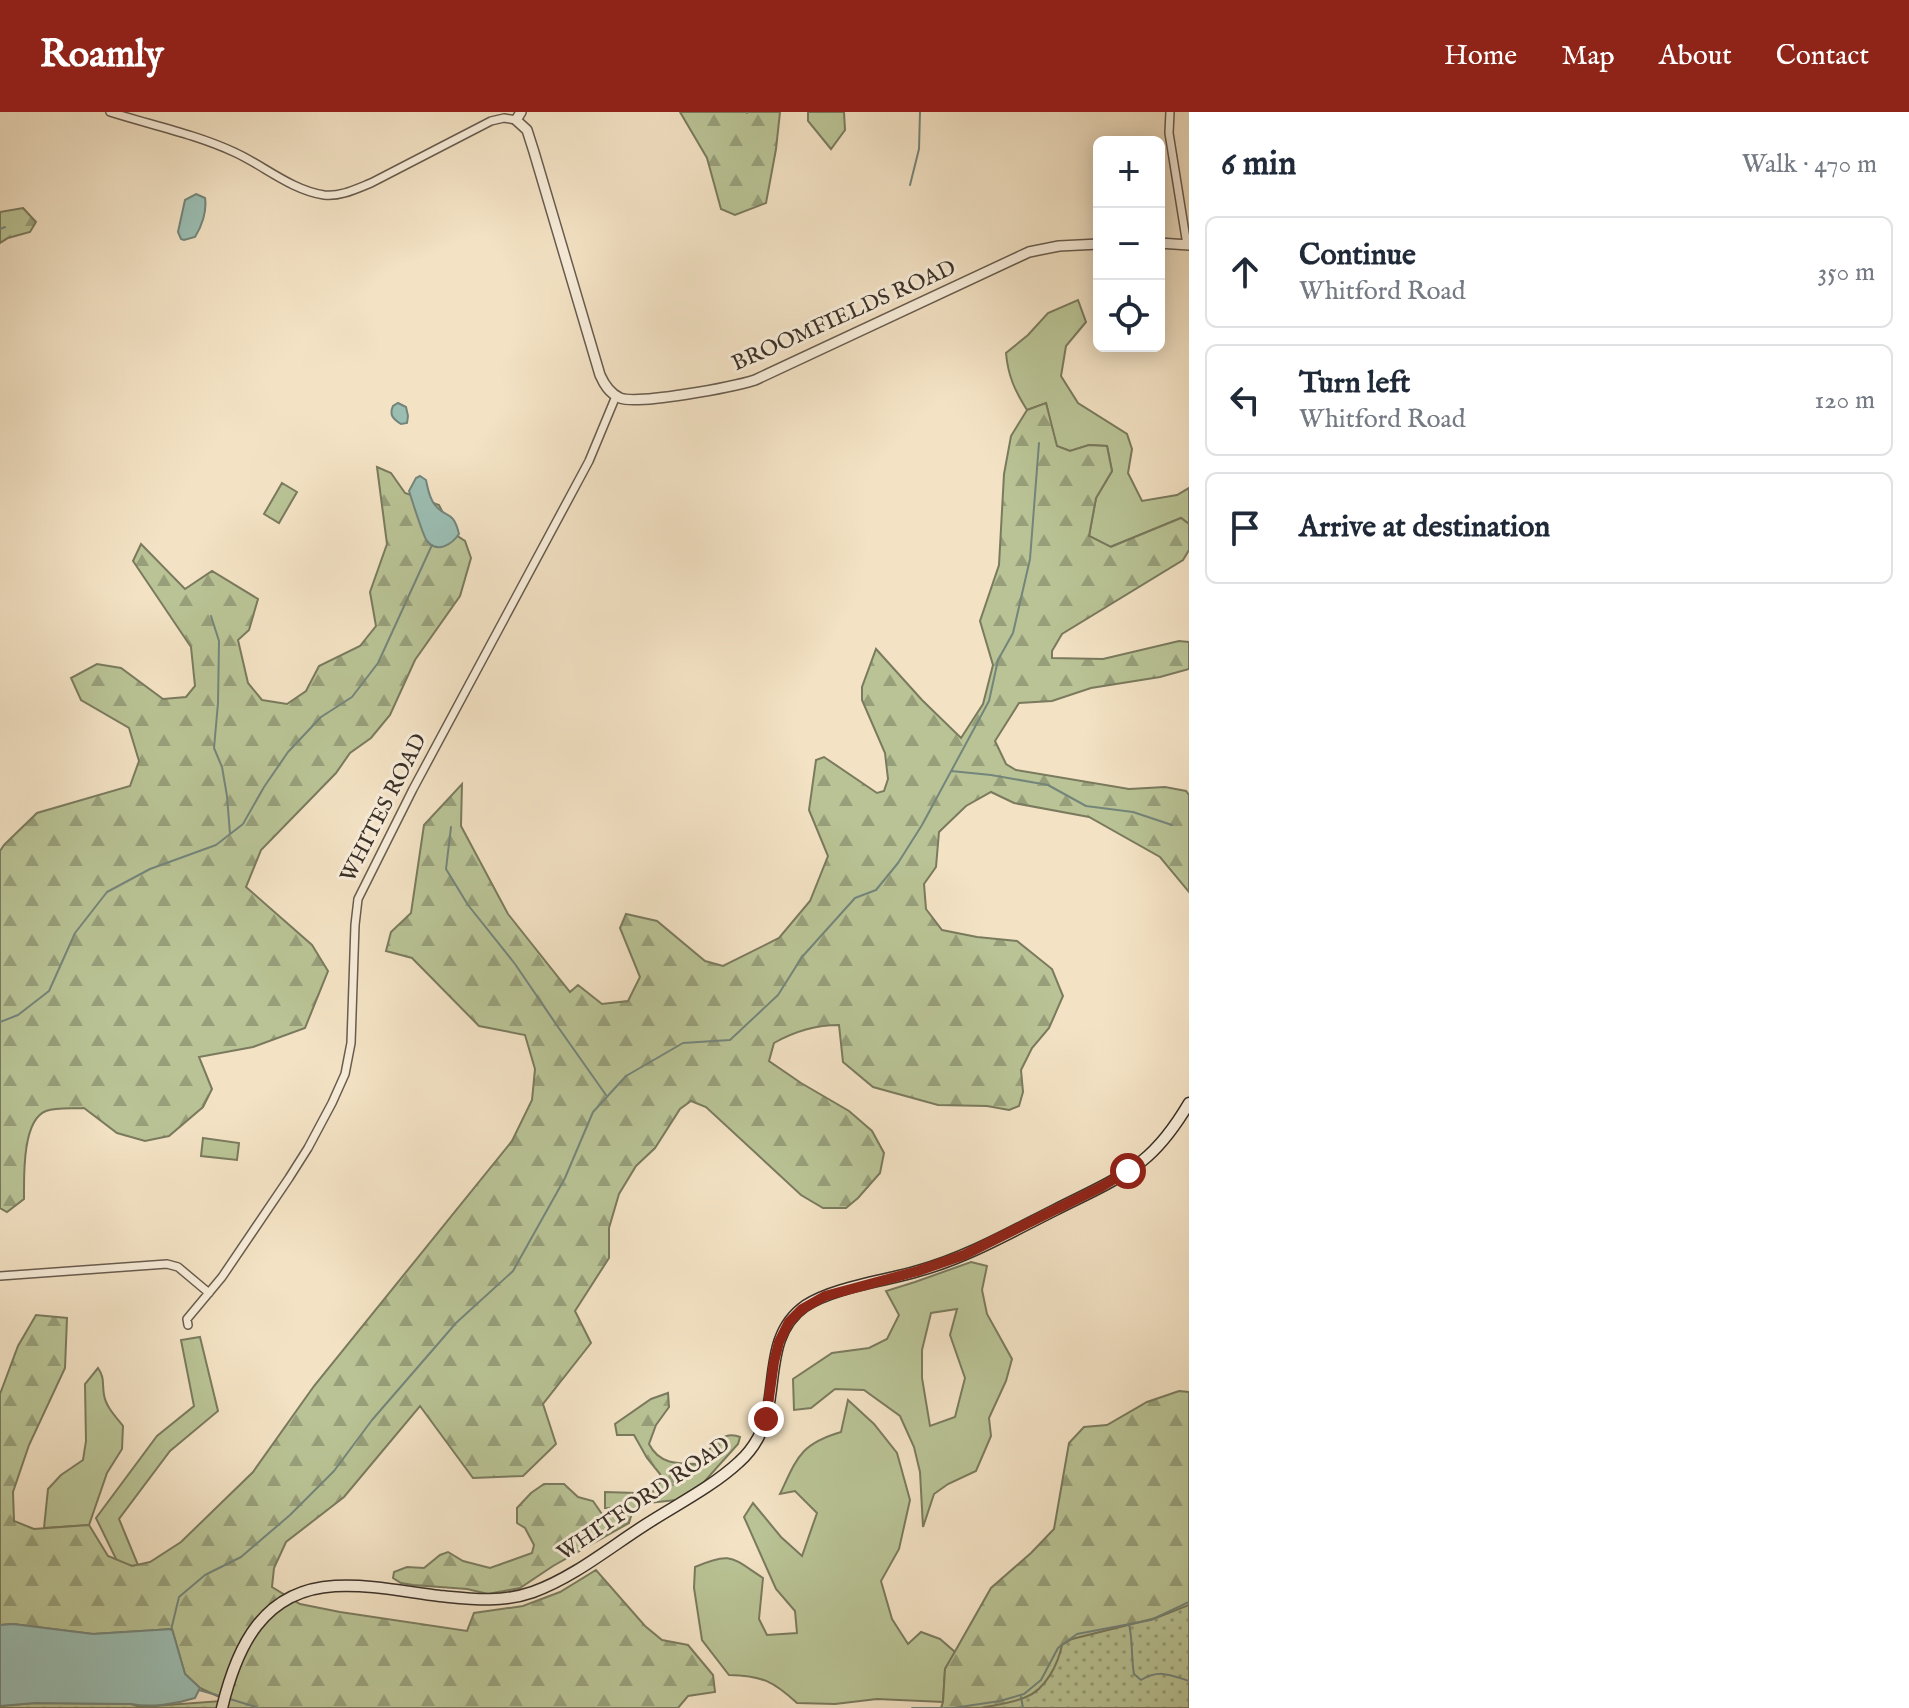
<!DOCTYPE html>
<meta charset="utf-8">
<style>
:root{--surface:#fff;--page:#f6f6f7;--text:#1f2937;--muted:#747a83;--line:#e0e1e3;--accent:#8f2418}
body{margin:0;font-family:"IM FELL English",serif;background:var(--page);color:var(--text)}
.controls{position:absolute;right:24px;top:24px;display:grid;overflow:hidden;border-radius:12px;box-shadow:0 4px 20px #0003}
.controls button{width:72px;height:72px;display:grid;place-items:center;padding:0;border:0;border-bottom:2px solid var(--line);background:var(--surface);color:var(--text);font:40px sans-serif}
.stop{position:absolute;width:24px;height:24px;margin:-18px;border:6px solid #8f2418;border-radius:50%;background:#fff}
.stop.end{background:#8f2418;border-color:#fff;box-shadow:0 2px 8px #0008}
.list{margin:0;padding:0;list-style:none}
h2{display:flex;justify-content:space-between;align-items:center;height:104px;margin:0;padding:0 32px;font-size:34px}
h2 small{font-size:26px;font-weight:400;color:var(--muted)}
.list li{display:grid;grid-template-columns:52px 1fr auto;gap:24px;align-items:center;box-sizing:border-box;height:112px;margin:0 16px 16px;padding:0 16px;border:2px solid var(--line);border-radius:12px}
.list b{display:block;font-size:30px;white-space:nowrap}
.list p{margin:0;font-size:26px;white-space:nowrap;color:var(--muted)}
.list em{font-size:26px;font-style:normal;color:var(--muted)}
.icon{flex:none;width:44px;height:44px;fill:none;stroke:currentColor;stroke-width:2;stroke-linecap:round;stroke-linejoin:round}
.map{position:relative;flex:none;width:1189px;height:1596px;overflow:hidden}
header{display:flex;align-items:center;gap:48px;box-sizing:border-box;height:112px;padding:0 40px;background:var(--accent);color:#fff}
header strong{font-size:38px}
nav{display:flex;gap:44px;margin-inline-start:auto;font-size:28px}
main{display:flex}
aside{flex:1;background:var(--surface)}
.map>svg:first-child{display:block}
</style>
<header>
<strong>Roamly</strong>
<nav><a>Home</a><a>Map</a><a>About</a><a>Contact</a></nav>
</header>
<main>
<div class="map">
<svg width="1189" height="1596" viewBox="0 0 1189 1596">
<defs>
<pattern id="forest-firs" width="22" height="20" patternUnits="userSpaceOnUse" patternTransform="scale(2)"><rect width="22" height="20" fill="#b9c395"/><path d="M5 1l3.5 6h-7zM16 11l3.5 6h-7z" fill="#979f7a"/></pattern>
<pattern id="park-dots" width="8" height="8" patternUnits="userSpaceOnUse" patternTransform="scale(2)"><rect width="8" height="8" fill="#b9c395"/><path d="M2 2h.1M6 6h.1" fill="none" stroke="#979f7a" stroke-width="1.8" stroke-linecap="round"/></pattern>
</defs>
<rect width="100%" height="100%" fill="#f3e2c4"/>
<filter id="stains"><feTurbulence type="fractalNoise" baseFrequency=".0025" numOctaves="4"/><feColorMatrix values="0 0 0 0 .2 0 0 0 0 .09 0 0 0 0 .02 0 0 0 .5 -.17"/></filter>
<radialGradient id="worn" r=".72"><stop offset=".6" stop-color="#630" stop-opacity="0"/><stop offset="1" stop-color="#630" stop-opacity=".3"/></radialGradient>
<path fill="#b9c395" stroke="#7a7a5e" stroke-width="2" fill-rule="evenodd" d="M808 0H844L845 18 831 37 808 9Z
M1078 188 1086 210 1066 234 1061 264 1078 291 1127 322 1132 337 1128 361 1142 389 1177 383 1189 376V412L1181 406 1110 435 1089 424 1096 386 1112 359 1107 334 1089 333 1070 339 1056 334 1046 291 1027 298C1015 279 1008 264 1006 241L1028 223 1048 201Z
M282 371 297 380 279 411 264 402Z
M203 1026 239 1031 237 1048 201 1044Z
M971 1150 987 1154 982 1178 987 1202 1012 1247 1006 1269 989 1306 991 1324 976 1359 948 1372 934 1382 923 1415 920 1360 914 1335 900 1304 864 1278 835 1277 811 1296 794 1298 793 1267 832 1241 869 1236 887 1227 899 1203 886 1179 915 1170ZM957 1197 950 1223 965 1266 955 1305 930 1314 922 1266V1238L931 1201Z
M200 1225 218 1299 170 1339 119 1407 138 1453 132 1454 117 1449 96 1406 157 1324 194 1294 181 1228Z
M98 1256C105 1266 102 1272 104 1283 106 1295 116 1305 123 1314L122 1337 107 1361 89 1413 44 1416 48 1377 61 1363 83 1348 86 1329 85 1272Z
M848 1288 874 1312 897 1341 910 1388 899 1437 881 1469 892 1507 908 1532 921 1520 940 1527 955 1540 945 1557 943 1590 877 1587 835 1592 797 1591C773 1569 763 1564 729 1563L702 1528 694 1476 695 1455C732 1439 732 1446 763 1466L759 1507 767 1523 797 1521 795 1499 776 1477 744 1405 753 1391 781 1425 802 1444 817 1401 795 1379 780 1382C797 1346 800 1332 841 1320Z
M605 1380 636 1381V1397L605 1396Z"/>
<path fill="url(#forest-firs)" stroke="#7a7a5e" stroke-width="2" d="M680 0H780L776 37 766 91 735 103 721 97 707 46Z
M23 96 36 110 30 120 8 126 0 131V100Z
M1046 291 1057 334 1070 339 1089 333 1107 334 1112 359 1096 386 1089 424 1111 435 1181 406 1189 412V438L1183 448 1062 522 1052 539V546L1103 547 1179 529 1189 530V557L1160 565 1091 576 1052 589 1019 591 995 629 1006 652 1016 658 1129 677 1165 675 1186 679 1189 683V780L1160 745 1089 705 1014 691 991 680 966 694 939 720 936 755 924 772 926 797 942 818 977 825 1017 829 1052 857 1063 884 1049 916 1032 936 1021 958 1023 980 1019 994 1009 998 987 994 938 993 873 975 843 950 839 913C815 913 795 919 774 931L769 949 801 971 849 999 872 1019 884 1041 880 1061 858 1086 846 1096H823L801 1083 706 995 691 989 680 997 655 1036 636 1054 619 1082 609 1116V1146L575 1199 591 1231 543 1292 556 1332 523 1364 473 1366 420 1294 344 1385 286 1430 274 1456 272 1475 300 1492 340 1500 467 1519 474 1501 523 1494 560 1480 596 1458 645 1514 662 1528 688 1533 713 1563 715 1580 688 1584 678 1596H227L228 1589 200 1576 185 1562 172 1517 93 1522 13 1512 0 1513V1282L18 1234 36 1203 67 1206 65 1256 29 1333 13 1380 14 1409 34 1417 89 1413 108 1444 132 1454 150 1450 181 1430 253 1360 314 1274 512 1029 532 988 535 957 525 923 479 914 412 846 386 839 391 820 411 801 424 713 462 672 461 714 508 802 570 880 578 873 602 892 628 889 640 865 620 816 626 802 657 809 705 849 723 854 779 826 810 789 828 744 809 698 816 648 824 645 877 681 884 679 888 667 885 641 862 588V575L876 537 922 588 961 626 983 592 993 553 980 509 999 453 1004 362 1011 324 1027 298Z
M377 355 391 361 405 381 439 393 453 421 465 429 471 446 460 484 415 548 390 603 371 626 350 641 336 661 261 738 246 775 312 833 328 859 305 916 253 935 199 945 212 977 203 995 169 1024 145 1029 117 1021 84 996C72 997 57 995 46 999 22 1008 24 1065 24 1087L7 1100 0 1096V739L4 733 37 701 130 674 139 649 129 616 81 588 71 566 97 552 121 556 163 587 186 585 195 574 191 535 133 449 141 432 185 477 212 459 258 487 249 518 238 528 248 571 262 588 287 592 306 579 319 554 360 534 376 514 370 480 387 432Z
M1179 1279 1189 1280V1596H941L943 1590 945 1557 991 1476 1031 1441 1054 1417 1069 1331 1084 1315 1107 1313 1147 1290Z
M668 1281 669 1295 656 1313 649 1332C659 1352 677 1352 698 1352 709 1338 721 1317 740 1325L738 1332 704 1370 676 1388 649 1391 648 1386 661 1369 660 1362 647 1346 634 1323H617L615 1312 651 1287Z
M544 1372H564L578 1385 593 1389 602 1402 611 1404 626 1400 631 1404 629 1411 553 1454 520 1476 488 1482 467 1477 413 1473 401 1471 393 1466 394 1460 407 1455 424 1456 440 1443 448 1440 463 1449 490 1456 532 1441 534 1433 525 1416 517 1411V1396L531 1381Z"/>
<path fill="url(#park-dots)" stroke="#7a7a5e" stroke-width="2" d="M1189 1493V1596H981C996 1593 1013 1591 1026 1585 1046 1577 1058 1552 1062 1533L1072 1527 1156 1506Z
M221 1589V1596H0V1594L35 1591 131 1592 140 1595Z"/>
<path fill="#9bbeb3" stroke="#74857b" stroke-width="2" d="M196 82 205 86C207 99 202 114 195 125L184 128 181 127 178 120 185 88Z
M398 291 406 295 408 304 407 311 401 312C393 307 389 303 393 294Z
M420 364 426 368C428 377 429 386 435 393 446 407 453 397 459 422 452 432 438 442 427 429 423 424 412 388 409 379L416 366Z
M13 1512 93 1522 172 1517 185 1562 200 1576 195 1586C176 1592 151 1596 131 1592L35 1591 0 1594V1513Z"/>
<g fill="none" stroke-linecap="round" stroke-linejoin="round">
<path stroke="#74857b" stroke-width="2" d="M747 0V1
M910 73 919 37 920 0
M0 117 5 115
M211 504 219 529 218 591 214 636 222 655 227 684 230 722
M951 659 991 663 1048 673 1086 694 1133 700 1172 713
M451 715 446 757 468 793 515 852 558 915 606 983
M0 910 18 903 49 879 75 821 107 780 150 757 216 733 243 712 264 675 288 640 321 605 352 585 378 551 432 433
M1129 1512C1133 1529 1131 1545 1134 1562L1141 1568C1160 1557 1170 1563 1189 1569
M171 1518 179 1485 205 1463 241 1445 290 1403 334 1359 372 1308 456 1211 513 1159 565 1066 593 1000 626 964 683 931 730 928 778 883 802 845 855 786 876 778 898 751 922 713 989 589 998 548 1013 521 1030 447 1039 331
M199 1578 220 1584
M1021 1585 1023 1596
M230 1587 259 1596
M912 1596H953L1000 1589 1024 1582 1041 1568 1058 1536 1077 1522 1151 1508 1189 1490"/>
<g stroke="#685c4e" stroke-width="10">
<path id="minor" d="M110 0C151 13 195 22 234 40 263 53 291 78 324 83 340 85 356 77 371 71L491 9 504 6 516 8
M1170 0 1169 21 1187 133
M0 1164 167 1152 178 1155 209 1181
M188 1213 187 1207 222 1165 289 1066 308 1036 332 991 345 962 351 931 355 813 358 787 413 677 589 349 616 284"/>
</g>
<g stroke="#685c4e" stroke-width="12">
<path id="tertiary" d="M521 0 516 8 527 18 534 40 600 263C604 272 609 281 620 286 638 293 733 275 755 268L1029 140 1059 134 1099 132
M1159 131 1189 133"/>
</g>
<g stroke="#3a3027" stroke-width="13">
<path id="secondary" d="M222 1596C237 1534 263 1478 335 1474 370 1472 406 1480 440 1484 472 1487 502 1491 533 1480 574 1465 609 1436 645 1413 676 1393 712 1375 739 1350 747 1343 753 1335 758 1326 781 1284 761 1225 805 1194 834 1175 885 1169 918 1159 966 1146 1011 1120 1055 1098 1084 1083 1116 1070 1142 1049 1162 1033 1176 1013 1189 991"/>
</g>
<use href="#minor" stroke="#f7ecd9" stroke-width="7"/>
<use href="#tertiary" stroke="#f7ecd9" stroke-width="9"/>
<use href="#secondary" stroke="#f7ecd9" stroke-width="10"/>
</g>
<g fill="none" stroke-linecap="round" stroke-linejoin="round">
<path stroke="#8f2418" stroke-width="10" d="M766 1307 774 1250 779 1230 789 1210 802 1197 825 1184 918 1159 964 1143 1101 1075 1128 1059"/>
</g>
<g text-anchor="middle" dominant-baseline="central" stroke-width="6" stroke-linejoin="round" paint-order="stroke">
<g font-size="22" fill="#3a3027" stroke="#f7ecd9">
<text transform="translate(844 204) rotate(-24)">BROOMFIELDS ROAD</text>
<text transform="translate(384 696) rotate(-63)">WHITES ROAD</text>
<text transform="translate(644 1387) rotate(-34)">WHITFORD ROAD</text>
</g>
</g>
<rect width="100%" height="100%" filter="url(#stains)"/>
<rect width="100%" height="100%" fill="url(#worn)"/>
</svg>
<div class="controls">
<button>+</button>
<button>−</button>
<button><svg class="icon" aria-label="locate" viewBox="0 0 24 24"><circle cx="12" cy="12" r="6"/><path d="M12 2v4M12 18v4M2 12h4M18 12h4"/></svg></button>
</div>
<div class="stop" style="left:1128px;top:1059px"></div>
<div class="stop end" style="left:766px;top:1307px"></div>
</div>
<aside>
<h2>6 min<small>Walk · 470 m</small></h2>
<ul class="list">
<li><svg class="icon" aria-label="ahead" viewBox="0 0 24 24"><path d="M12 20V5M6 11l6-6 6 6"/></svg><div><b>Continue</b><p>Whitford Road</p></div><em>350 m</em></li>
<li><svg class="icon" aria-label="left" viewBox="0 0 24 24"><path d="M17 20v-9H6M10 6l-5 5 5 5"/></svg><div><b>Turn left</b><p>Whitford Road</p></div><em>120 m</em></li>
<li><svg class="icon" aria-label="arrive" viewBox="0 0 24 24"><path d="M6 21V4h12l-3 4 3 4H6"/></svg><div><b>Arrive at destination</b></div></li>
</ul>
</aside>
</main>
